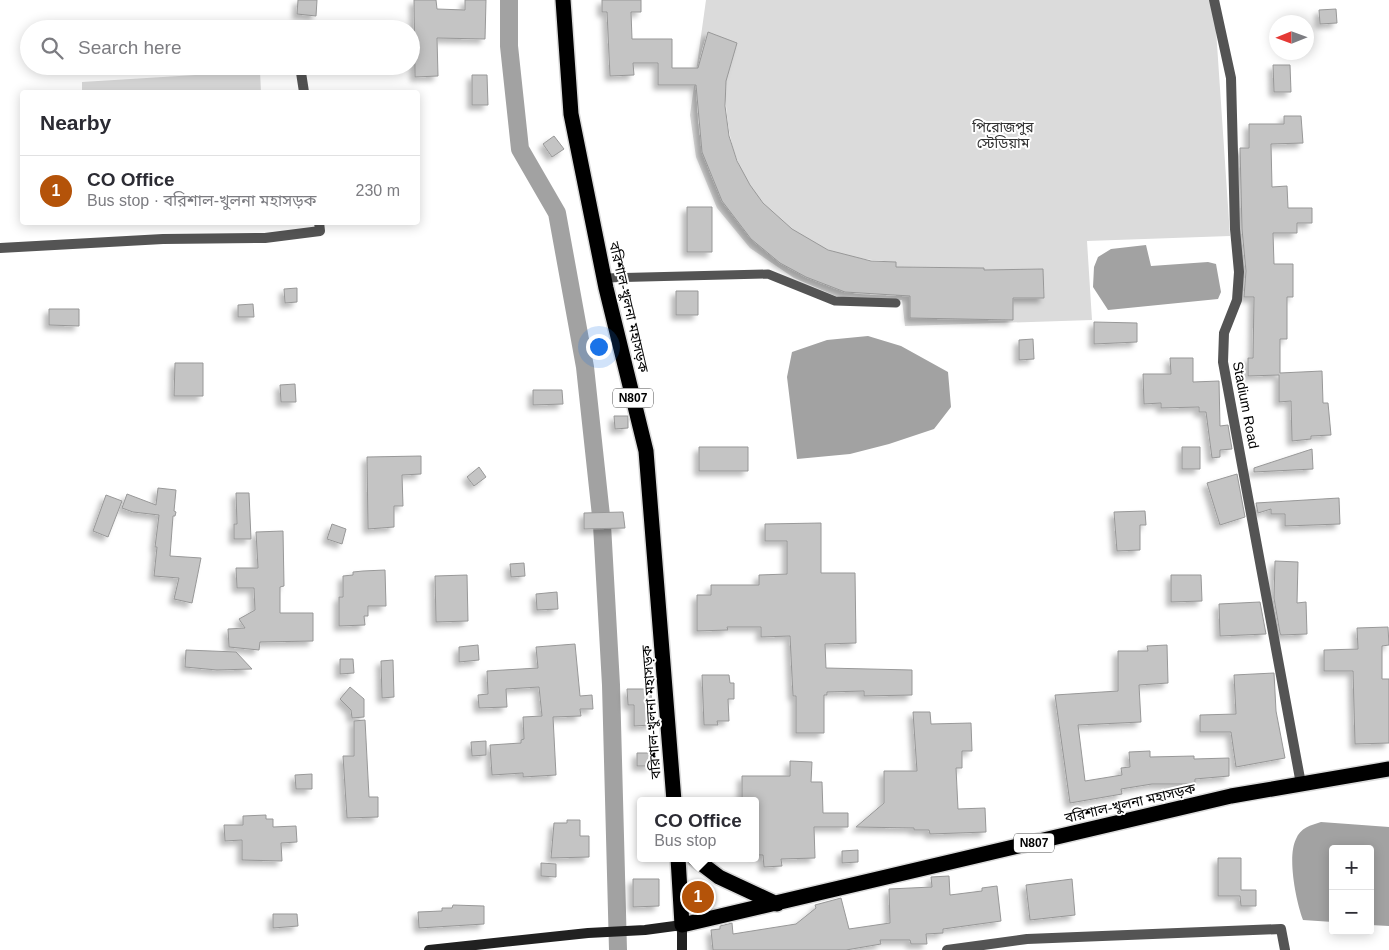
<!DOCTYPE html>
<meta charset="utf-8">
<style>
:root{--surface:#fff;--page:#f7f7f7;--text:#2b2b33;--muted:#7c7c81;--line:#e1e1e2;--accent:#b45309}
body{margin:0;font-family:Arial,"Noto Sans Bengali",sans-serif;background:var(--page);color:var(--text)}
.controls{position:absolute;right:15px;bottom:15px;display:grid;overflow:hidden;border-radius:5px;box-shadow:0 2px 12px #0003}
.controls button{width:45px;height:45px;display:grid;place-items:center;padding:0;border:0;border-bottom:1px solid var(--line);background:var(--surface);color:var(--text);font:25px sans-serif}
.compass{position:absolute;left:1269px;top:15px;width:45px;height:45px;border-radius:50%;background:var(--surface);box-shadow:0 2px 12px #0003;rotate:269deg}
.you{position:absolute;left:598px;top:346px;width:18px;height:18px;margin:-12px;border:4px solid #fff;border-radius:50%;background:#1a73e8;box-shadow:0 0 0 8px #1a73e833}
.badge{display:grid;place-items:center;width:32px;height:32px;border-radius:50%;background:var(--accent);color:#fff;font-size:16px;font-weight:700}
.pin{position:absolute;translate:-50% -50%;border:2px solid #fff;box-shadow:0 1px 5px #0006}
.popup{position:absolute;left:637px;top:797px;width:122px;height:65px;box-sizing:border-box;display:grid;place-content:center;border-radius:5px;background:var(--surface);filter:drop-shadow(0 1px 4px #0005);font-size:16px;white-space:nowrap;color:var(--muted)}
.popup b{font-size:19px;color:var(--text)}
.popup::after{content:'';position:absolute;left:50%;top:100%;margin-left:-10px;border:10px solid transparent;border-top-color:var(--surface)}
.list{margin:0;padding:0;list-style:none}
h2{display:flex;justify-content:space-between;align-items:center;height:65px;margin:0;padding:0 20px;font-size:21px}
h2 small{font-size:16px;font-weight:400;color:var(--muted)}
.list li{display:grid;grid-template-columns:32px 1fr auto;gap:15px;align-items:center;box-sizing:border-box;height:70px;padding:0 20px;border-top:1px solid var(--line)}
.list b{display:block;font-size:19px;white-space:nowrap}
.list p{margin:0;font-size:16px;white-space:nowrap;color:var(--muted)}
.list em{font-size:16px;font-style:normal;color:var(--muted)}
.icon{flex:none;width:28px;height:28px;fill:none;stroke:currentColor;stroke-width:2;stroke-linecap:round;stroke-linejoin:round}
.map{position:relative;flex:none;width:1389px;height:950px;overflow:hidden}
.search{position:absolute;background:var(--surface);box-shadow:0 2px 12px #0003;left:20px;top:20px;width:400px;height:55px;display:flex;align-items:center;gap:12px;box-sizing:border-box;padding:0 18px;border-radius:28px;color:var(--muted);font-size:19px}
.panel{position:absolute;background:var(--surface);box-shadow:0 2px 12px #0003;left:20px;top:90px;width:400px;height:135px;border-radius:5px}
.map>svg:first-child{display:block}
</style>
<div class="map">
<svg width="1389" height="950" viewBox="0 0 1389 950">
<defs>
<filter id="shadow"><feDropShadow dx="-4.5" dy="4.5" stdDeviation="2.5" flood-color="#0004"/></filter>
</defs>
<rect width="100%" height="100%" fill="#fff"/>
<path fill="#dbdbdb" fill-rule="evenodd" d="M706 0H1214L1230 236 1087 241 1092 320 905 326 902 300 838 297 794 278 750 248 717 208 696 157 690 115ZM708 32C714 53 723 74 725 95 727 115 728 132 734 151 748 195 786 234 829 250 850 259 874 260 896 262V296C879 295 861 296 844 291 764 269 706 204 698 122 695 91 696 61 708 32ZM911 267 984 268 983 318ZM1043 269 1044 298 997 299 996 270ZM988 304H1013V320H988Z
M260 71 261 92H82V82Z"/>
<path fill="#a2a2a2" d="M1146 245 1151 266 1208 262 1216 264 1221 292 1218 299 1108 310 1093 287 1094 267 1098 257 1111 249Z
M868 336 901 346 948 372 951 407 934 429 889 444 850 454 797 459 787 377 792 352 827 340Z
M1321 822 1389 827V926L1370 925V849H1333V922L1303 920C1296 901 1287 857 1296 839 1300 828 1311 825 1321 822Z"/>
<g fill="none" stroke-linecap="round" stroke-linejoin="round">
<path stroke="#a2a2a2" stroke-width="18" d="M509 0V46L520 149 557 213 585 367 602 525 611 685 618 950"/>
</g>
<path fill="#c4c4c4" stroke="#989898" filter="url(#shadow)" d="M298 0H317L316 16 297 14Z
M414 0H436L437 9 465 10V0H486L485 39 437 38 438 76 415 77Z
M602 0H641V12H631L632 39H672V68H698L708 32 737 43 726 81 725 106 729 136 737 161 750 185 763 203 792 229 828 250 871 261 896 262V267L984 268V270L1043 269 1044 298H1013V320L910 318V296L845 292 806 277 780 263 751 239 722 201 702 152 696 85H658V63H633L634 75 610 76 607 12H602Z
M1336 9 1337 23 1320 24 1319 10Z
M1273 65H1290L1291 92H1274Z
M472 75H487L488 105H472Z
M1284 116H1301L1303 143 1271 144 1272 187 1287 186 1288 208H1312V223H1297V233H1273L1274 264H1293V297H1287V339H1280V373L1322 371 1323 403H1328L1331 435 1311 436V439L1292 441 1291 401 1279 402V375L1248 376V358H1253L1254 297H1244L1246 271 1242 229 1240 148H1249V124H1284Z
M554 136 564 149 552 157 543 144Z
M687 207H712V252H687Z
M297 288V302L285 303 284 289Z
M676 291H698V315H676Z
M253 304 254 317H238V305Z
M49 309H79V326L49 325Z
M1094 322 1137 323V342L1094 344Z
M1033 339 1034 359 1019 360V340Z
M1170 358H1193V382L1219 381 1220 426 1228 425 1232 449 1220 450V457L1212 458 1206 412H1199V407L1161 408V403L1144 404 1143 374H1171Z
M175 363H203V396H174Z
M295 384 296 402H281L280 385Z
M533 390H562L563 404 533 405Z
M614 416H628V428L615 429Z
M699 447H748V471H699Z
M1182 447H1200V469H1182Z
M1312 449 1313 469 1254 472V468Z
M421 456V474L402 475 403 506H394V527L368 529 367 457Z
M479 467 486 477 474 486 467 477Z
M1237 474 1245 517 1220 525 1207 483Z
M158 488 176 490 174 511 176 512 175 516H173L170 556 201 558 192 603 174 599 179 578 154 576 157 547H155L159 515 133 512 122 508 127 494 156 505Z
M236 493H249L251 539H234V524H237Z
M106 495 122 501 108 537 93 531Z
M1339 498 1340 524 1285 526V514H1271V509L1258 513 1256 503Z
M1145 511 1146 525H1140V550L1117 551 1114 512Z
M623 512 625 528 584 529V513Z
M821 523V573H855L856 643 825 644 826 668 912 670V695L864 696V691L827 692V695H824V733H796V696H793L790 636 761 637V627H727L728 630 697 631V595H711V585H759V575L787 574V541H765V524Z
M332 524 346 529 342 544 327 539Z
M283 531 284 586 280 587V613H313V641L260 642 259 650 229 647 228 629 245 628 239 619 255 610 254 588H237L236 568H258L256 532Z
M1275 561 1298 562 1297 603 1306 602 1307 634 1281 635 1280 633 1274 598Z
M524 563 525 576 511 577 510 564Z
M385 570 386 606H368V616H364L365 625 339 626V597H343V576L353 575V572L363 571Z
M467 575 468 621 436 622 435 576Z
M1171 575H1201L1202 601 1171 602Z
M557 592 558 609 537 610 536 594Z
M1260 602 1266 634 1220 636 1219 604Z
M1388 627 1389 645 1382 646V679H1389V743L1355 744 1353 671H1324V650L1358 649 1357 628Z
M575 644 580 696 592 695 593 709H580L581 716 553 717 556 775 523 777V773L492 775 490 745 521 743V740L524 739 523 717 542 716 539 687 506 689 507 707 479 708 478 695 488 694 487 671 538 668 536 647Z
M478 645 479 660 459 662V647Z
M1167 645 1168 683 1139 685 1141 722 1078 725 1085 781 1122 775 1121 768 1130 767 1129 752 1150 751V757L1194 756V759L1229 758V776L1195 779V784H1152L1121 789 1122 794 1070 803 1055 695 1118 691V651H1148L1147 646Z
M186 650 236 652 252 669 217 670 185 667Z
M340 659H353L354 673 340 674Z
M393 660 394 697 382 698 381 661Z
M1274 673 1276 711 1285 758 1236 767 1231 732H1200V715L1236 714 1234 675Z
M702 675H729L730 683H734V699H728L729 721H717L718 725H704Z
M350 687 364 699V717L352 718 351 710 340 699Z
M627 689H651L652 725 634 726V705H628Z
M913 712H930L931 724 971 723 972 751H962V768H956L958 809 985 808 986 832 930 834 929 830H914V828L856 827 884 803V771H917Z
M365 720 369 797H378V817L347 818 343 756H354V721Z
M486 741V755L472 756 471 742Z
M637 753H651V766H637Z
M790 761 812 762 811 782H822L823 813H848V827H814L815 858 781 859 782 866 764 867 763 855H756V801H742V776H790Z
M312 774V789H296L295 775Z
M266 815V819H273V827L296 826 297 842 281 843 282 861 242 860V840L225 841 224 825H243V816Z
M567 820H580V836H589V857L551 858 554 823H567Z
M858 850V862L842 863V851Z
M1218 858H1241V890H1256V906H1241L1240 896H1218Z
M541 863 556 864V877L541 876Z
M949 876 950 895 982 891V888L997 886 1001 921 943 929V933L926 934 927 944H911L910 940H880L881 944 846 950H713L711 930 720 929V926L732 923 733 934 796 924 816 908 815 905 841 898 849 929 890 923 889 889 932 887 931 877Z
M633 879H659V906L633 907Z
M1072 879 1075 915 1030 920 1026 885Z
M453 905 484 906V924L419 928 418 912 442 911V908H452Z
M273 914H297L298 926 273 928Z"/>
<g fill="none" stroke-linecap="round" stroke-linejoin="round">
<g stroke="#dbdbdb" stroke-width="18">
<path id="highway" d="M563 0 571 114 606 288 646 451 674 801
M678 858 682 925 1231 796 1389 769
M694 858 719 877 777 904"/>
</g>
<path stroke="#545454" stroke-width="9" d="M604 278 768 274 835 301 896 303"/>
<path stroke="#545454" stroke-width="10" d="M1214 0 1231 78 1235 229 1239 272 1237 300 1224 333 1223 362 1301 784
M300 66 304 92
M0 248 163 239 265 238 320 231 319 222
M947 950 1027 939 1281 929 1285 950"/>
<path stroke="#212121" stroke-width="10" d="M429 950 588 933 645 930 682 925V950"/>
<use href="#highway" stroke="#000" stroke-width="15"/>
</g>
<g text-anchor="middle" dominant-baseline="central" stroke-width="4" stroke-linejoin="round" paint-order="stroke">
<g fill="#fff" stroke="#4c4c4c" stroke-width="1">
<rect x="613" y="388.5" width="40" height="19" rx="4"/>
<rect x="1014" y="833.5" width="40" height="19" rx="4"/>
</g>
<g font-size="12" font-weight="bold" fill="#000">
<text x="633" y="398">N807</text>
<text x="1034" y="843">N807</text>
</g>
<g font-size="14" fill="#323232" stroke="#fff">
<text x="1003" y="127">পিরোজপুর<tspan x="1003" dy="16">স্টেডিয়াম</tspan></text>
</g>
<g font-size="14" fill="#000" stroke="#fff">
<text transform="translate(629 307) rotate(77)">বরিশাল-খুলনা মহাসড়ক</text>
<text transform="translate(1246 405) rotate(79)">Stadium Road</text>
<text transform="translate(651 712) rotate(-94)">বরিশাল-খুলনা মহাসড়ক</text>
<text transform="translate(1130 803) rotate(-13)">বরিশাল-খুলনা মহাসড়ক</text>
</g>
</g>
</svg>
<div class="controls">
<button>+</button>
<button>−</button>
</div>
<svg class="compass" viewBox="-18 -18 36 36"><path d="M0-13l5 13h-10z" fill="#e53935"/><path d="M0 13l5-13h-10z" fill="#7c7c81"/></svg>
<div class="you"></div>
<div class="pin badge" style="left:698px;top:897px">1</div>
<div class="popup"><b>CO Office</b>Bus stop</div>
<div class="search"><svg class="icon" aria-label="search" viewBox="0 0 24 24"><circle cx="10" cy="10" r="6"/><path d="M15 15l6 6"/></svg>Search here</div>
<section class="panel">
<h2>Nearby<small></small></h2>
<ul class="list">
<li><span class="badge">1</span><div><b>CO Office</b><p>Bus stop · বরিশাল-খুলনা মহাসড়ক</p></div><em>230 m</em></li>
</ul>
</section>
</div>
